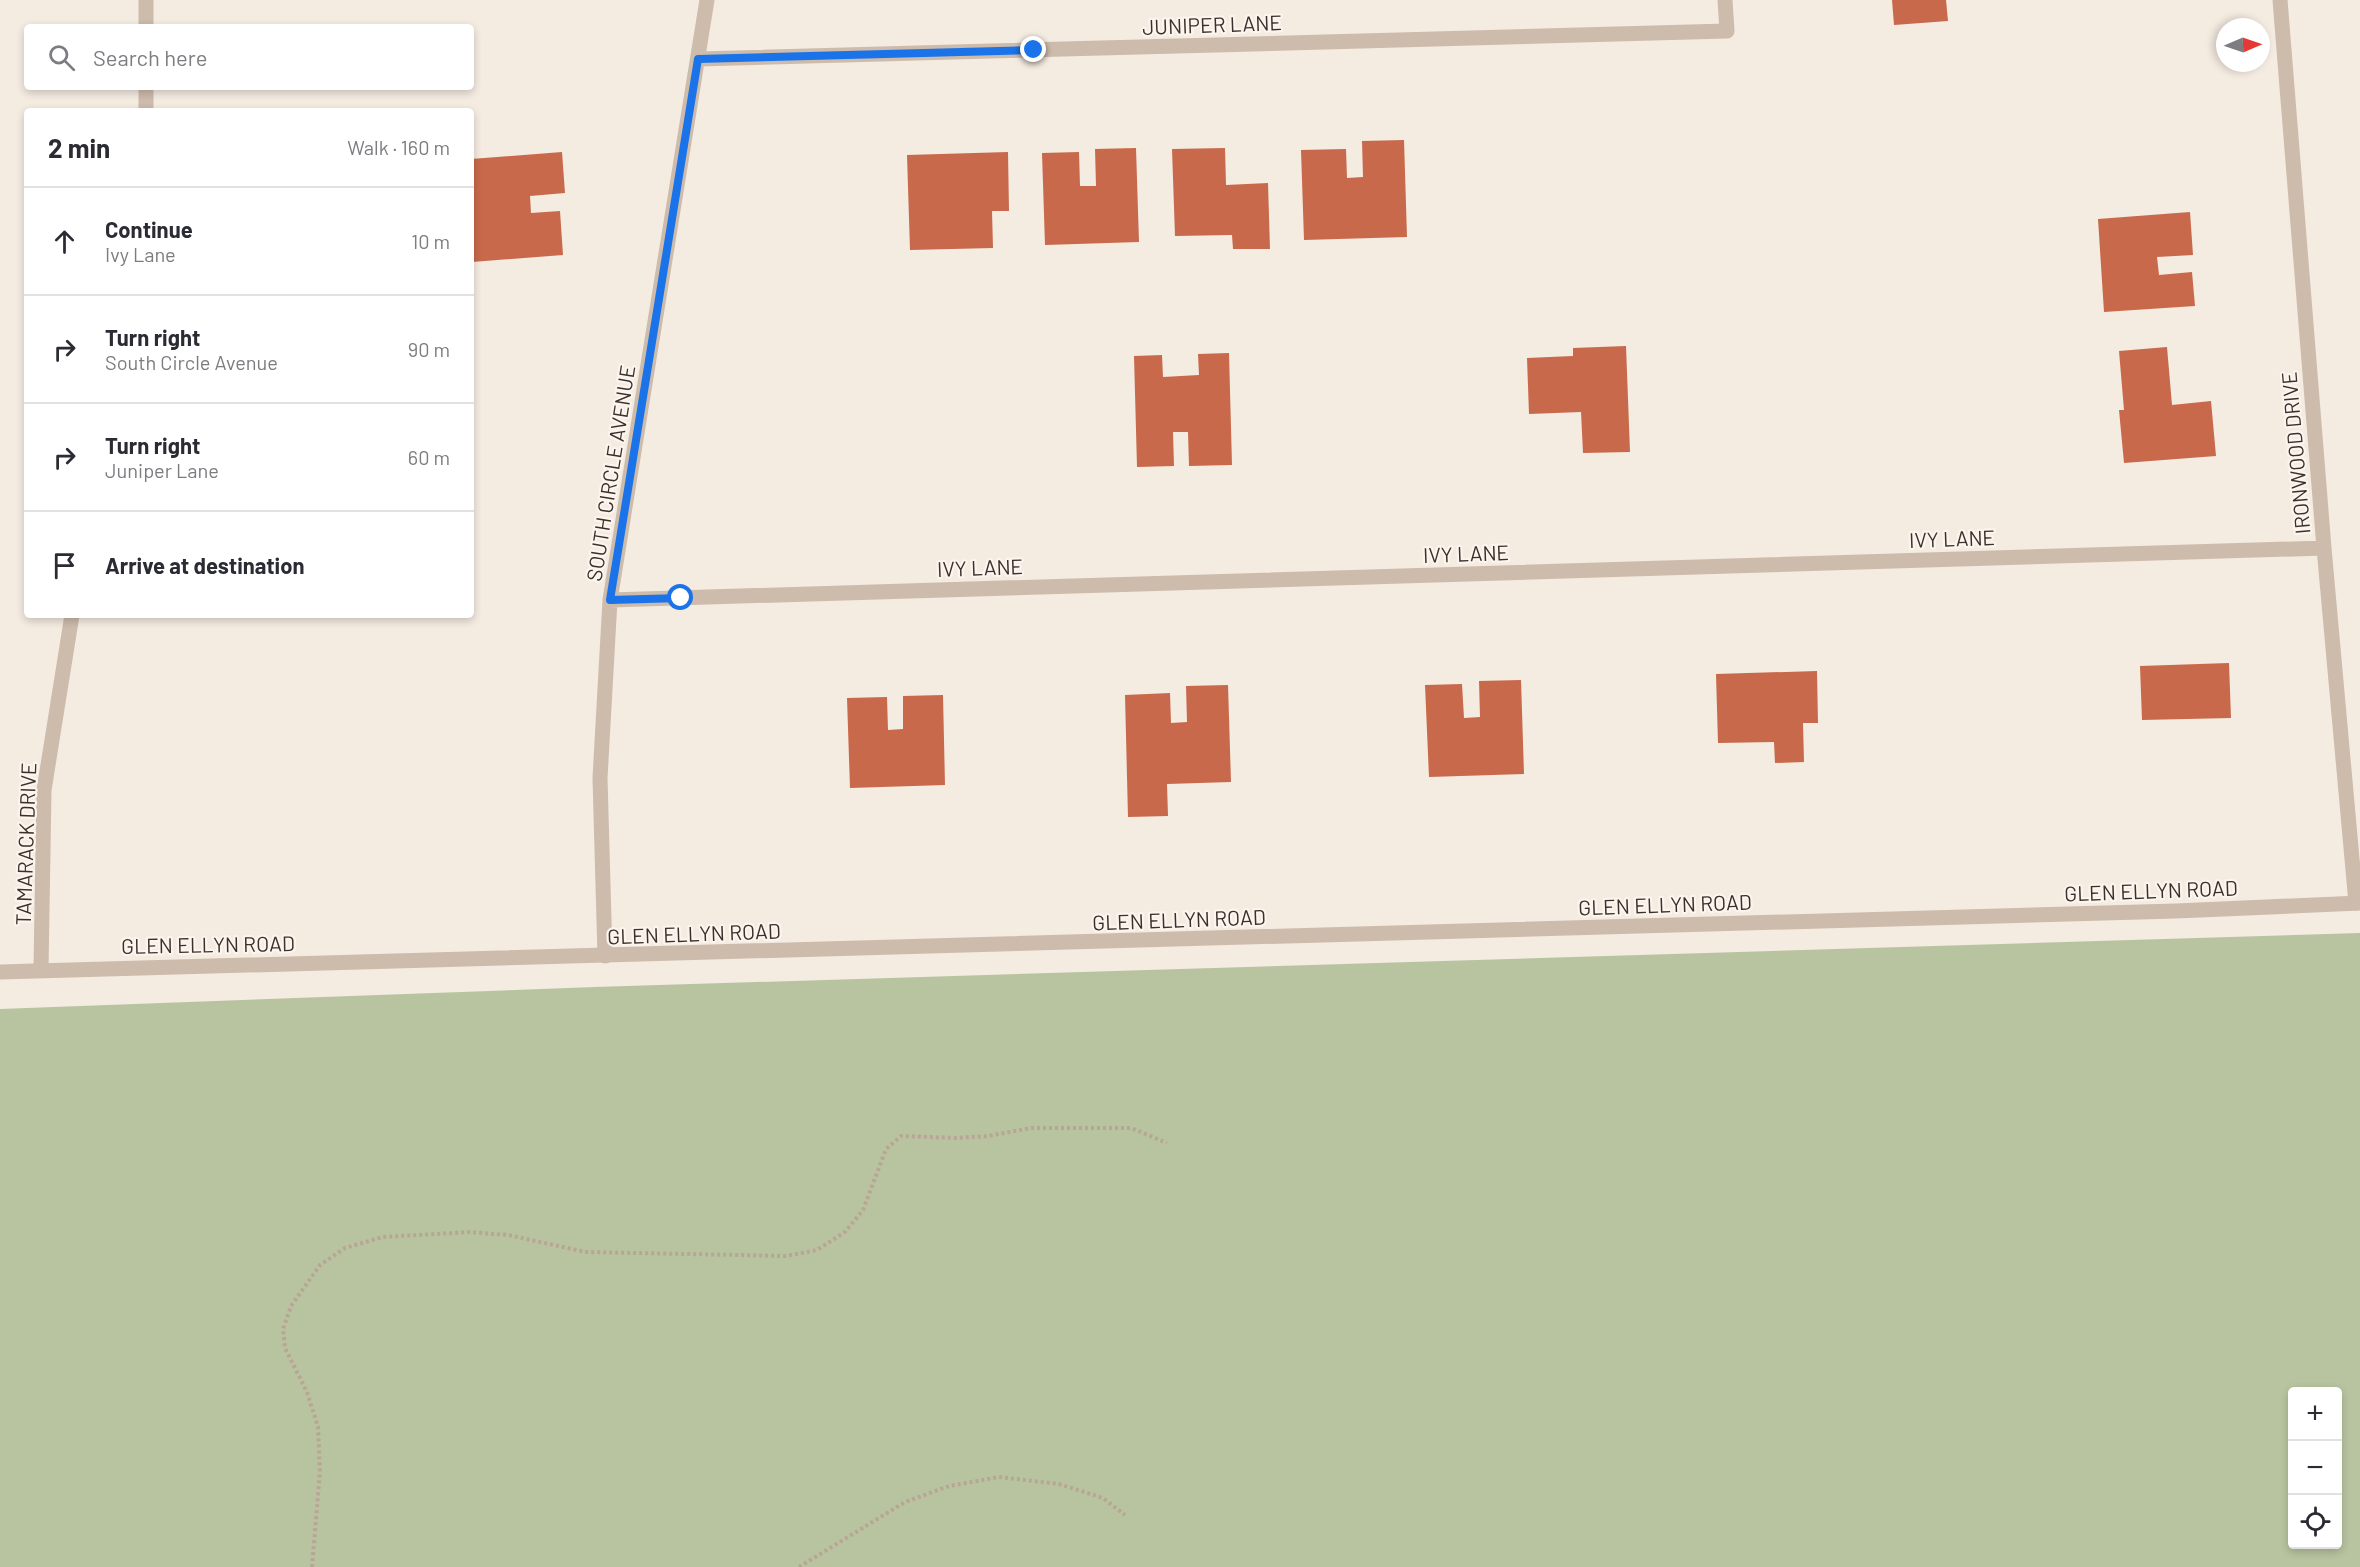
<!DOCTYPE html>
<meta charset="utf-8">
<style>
:root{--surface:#fff;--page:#f7f7f7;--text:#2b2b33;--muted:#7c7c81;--line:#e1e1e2}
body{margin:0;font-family:Barlow,sans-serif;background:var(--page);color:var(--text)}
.controls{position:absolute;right:18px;bottom:18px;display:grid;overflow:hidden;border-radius:6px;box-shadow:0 3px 9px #0003}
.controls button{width:54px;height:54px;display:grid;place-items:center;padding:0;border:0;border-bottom:2px solid var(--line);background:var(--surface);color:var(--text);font:30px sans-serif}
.compass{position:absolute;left:2216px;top:18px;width:54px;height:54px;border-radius:50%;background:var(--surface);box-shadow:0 3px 9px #0003;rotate:88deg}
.stop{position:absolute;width:18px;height:18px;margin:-14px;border:4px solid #1a73e8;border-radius:50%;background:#fff}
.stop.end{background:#1a73e8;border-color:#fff;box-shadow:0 2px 6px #0008}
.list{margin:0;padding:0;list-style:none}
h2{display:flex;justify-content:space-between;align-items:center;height:78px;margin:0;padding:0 24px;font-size:26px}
h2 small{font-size:20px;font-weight:400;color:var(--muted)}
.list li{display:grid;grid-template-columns:39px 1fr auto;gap:18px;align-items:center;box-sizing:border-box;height:108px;padding:0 24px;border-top:2px solid var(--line)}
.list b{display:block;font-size:22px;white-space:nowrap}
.list p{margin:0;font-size:20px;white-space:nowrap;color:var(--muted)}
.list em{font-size:20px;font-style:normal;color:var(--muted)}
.icon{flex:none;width:33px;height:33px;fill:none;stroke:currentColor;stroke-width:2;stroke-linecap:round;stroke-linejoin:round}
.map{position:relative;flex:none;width:2360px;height:1567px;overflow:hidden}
.search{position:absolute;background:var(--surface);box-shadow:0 3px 9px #0003;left:24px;top:24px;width:450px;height:66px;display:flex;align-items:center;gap:15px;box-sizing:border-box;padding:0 21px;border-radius:6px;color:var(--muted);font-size:22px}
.panel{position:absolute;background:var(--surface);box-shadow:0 3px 9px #0003;left:24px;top:108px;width:450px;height:510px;border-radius:6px}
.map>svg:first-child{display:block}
</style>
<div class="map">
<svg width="2360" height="1567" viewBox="0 0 2360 1567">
<rect width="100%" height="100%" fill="#f4ebe1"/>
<path fill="#b8c4a0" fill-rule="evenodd" d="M2360 933V1567H0V1009L595 987ZM2292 1392H2338V1544H2292Z"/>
<path fill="#c8694b" d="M1892 0H1946L1948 21 1894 25Z
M1404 140 1407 237 1304 240 1301 150 1346 149 1347 178 1363 177 1362 141Z
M1136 148 1139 242 1045 245 1042 153 1079 152 1080 186H1096L1095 149Z
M1225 148 1226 185 1268 183 1270 249H1233L1232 235 1175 236 1172 149Z
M562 152 565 193 530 196 531 213 560 211 563 255 472 262 471 159Z
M1008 152 1009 211H992L993 248 910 250 907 155Z
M2190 212 2193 255 2157 257 2159 275 2192 272 2195 306 2104 312 2098 219Z
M1626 346 1630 452 1583 453 1581 412 1529 414 1527 358 1573 356V348Z
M2167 347 2172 405 2211 401 2216 456 2124 463 2119 410H2124L2119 351Z
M1229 353 1232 465 1189 466 1188 432H1173L1174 466 1137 467 1134 356 1162 355 1163 377 1199 375 1198 354Z
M2229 663 2231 718 2142 720 2140 666Z
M1817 671 1818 723H1803L1804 762 1775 763 1774 742 1718 743 1716 674Z
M1521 680 1524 774 1429 777 1425 685 1462 684 1464 718 1480 717 1479 681Z
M1228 685 1231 782 1167 784 1168 816 1128 817 1125 695 1170 693 1171 723 1187 722 1186 686Z
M943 695 945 785 850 788 847 698 887 697 888 730 903 729V696Z"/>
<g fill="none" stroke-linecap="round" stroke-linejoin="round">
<path stroke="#b9a596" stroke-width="4" stroke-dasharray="3 3" stroke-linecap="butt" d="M312 1567 320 1471 318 1427 307 1392 285 1348 283 1329 291 1306 320 1265 345 1248 383 1237 470 1232 508 1235 586 1252 786 1256 817 1250 845 1232 863 1210 886 1149 901 1136 955 1138 988 1136 1031 1128H1131L1167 1143
M799 1567 905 1502 949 1486 999 1477 1059 1484 1103 1498 1125 1515"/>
<path stroke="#cdbbac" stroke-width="15" d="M2280 0 2324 548 2356 903
M146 27V0
M698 59 1727 31 1725 0
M146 111V87
M610 600 2324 548
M605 956 600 778 610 600 707 0
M41 969 44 790 72 615"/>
<path stroke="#cdbbac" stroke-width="15" d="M0 972 2176 911 2360 903"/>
</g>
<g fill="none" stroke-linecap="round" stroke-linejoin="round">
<path stroke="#1a73e8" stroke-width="8" d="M681 598 610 600 698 59 1034 50"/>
</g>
<g text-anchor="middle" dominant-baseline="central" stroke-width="4.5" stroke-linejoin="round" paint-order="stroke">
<g font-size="21" fill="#3b302b" stroke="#fbf5ee">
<text transform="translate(1212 24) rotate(-2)">JUNIPER LANE</text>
<text transform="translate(2295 453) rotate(-95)">IRONWOOD DRIVE</text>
<text transform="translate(610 473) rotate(-81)">SOUTH CIRCLE AVENUE</text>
<text transform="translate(1952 538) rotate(-2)">IVY LANE</text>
<text transform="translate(1466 553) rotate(-2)">IVY LANE</text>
<text transform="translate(980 567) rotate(-2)">IVY LANE</text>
<text transform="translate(25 844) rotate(-88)">TAMARACK DRIVE</text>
<text transform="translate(2151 890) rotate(-2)">GLEN ELLYN ROAD</text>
<text transform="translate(1665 904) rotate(-2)">GLEN ELLYN ROAD</text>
<text transform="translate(1179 919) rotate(-2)">GLEN ELLYN ROAD</text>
<text transform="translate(694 933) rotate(-2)">GLEN ELLYN ROAD</text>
<text transform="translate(208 944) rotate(-1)">GLEN ELLYN ROAD</text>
</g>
</g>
</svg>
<div class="controls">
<button>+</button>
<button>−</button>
<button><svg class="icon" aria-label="locate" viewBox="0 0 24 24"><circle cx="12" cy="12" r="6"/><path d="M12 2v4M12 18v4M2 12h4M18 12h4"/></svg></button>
</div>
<svg class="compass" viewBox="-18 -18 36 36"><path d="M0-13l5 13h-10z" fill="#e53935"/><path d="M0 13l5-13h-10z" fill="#7c7c81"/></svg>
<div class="stop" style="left:681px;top:598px"></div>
<div class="stop end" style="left:1034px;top:50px"></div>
<div class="search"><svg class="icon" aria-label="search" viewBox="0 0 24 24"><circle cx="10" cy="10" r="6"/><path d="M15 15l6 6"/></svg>Search here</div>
<section class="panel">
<h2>2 min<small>Walk · 160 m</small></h2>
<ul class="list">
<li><svg class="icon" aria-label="ahead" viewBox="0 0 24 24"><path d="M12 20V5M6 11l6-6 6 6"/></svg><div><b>Continue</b><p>Ivy Lane</p></div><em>10 m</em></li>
<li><svg class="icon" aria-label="right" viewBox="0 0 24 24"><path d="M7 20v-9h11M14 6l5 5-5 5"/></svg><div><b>Turn right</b><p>South Circle Avenue</p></div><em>90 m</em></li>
<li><svg class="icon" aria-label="right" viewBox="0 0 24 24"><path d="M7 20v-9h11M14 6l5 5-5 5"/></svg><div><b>Turn right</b><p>Juniper Lane</p></div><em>60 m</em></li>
<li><svg class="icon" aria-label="arrive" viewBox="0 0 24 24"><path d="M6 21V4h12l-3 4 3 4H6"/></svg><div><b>Arrive at destination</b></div></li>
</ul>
</section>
</div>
